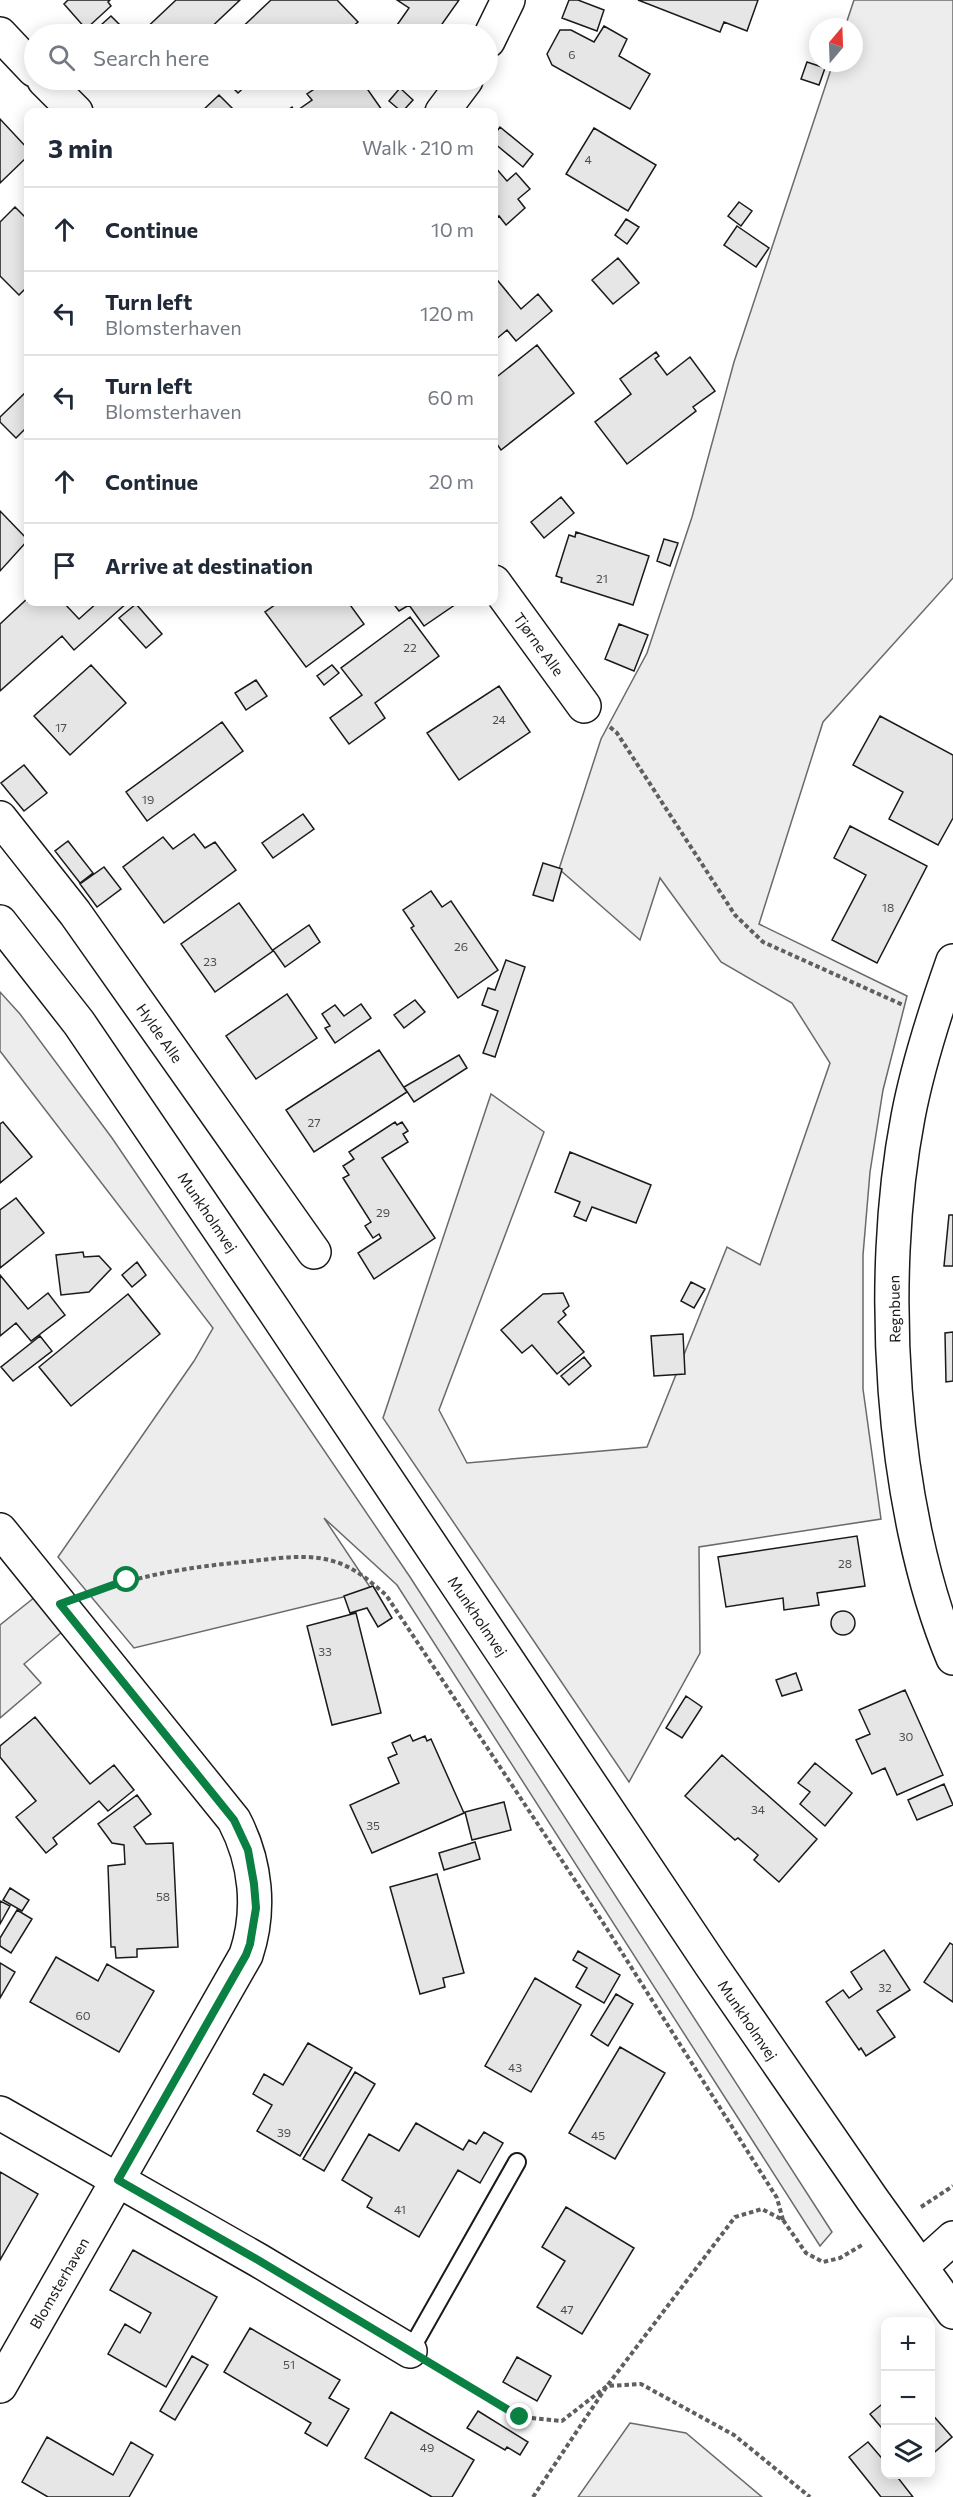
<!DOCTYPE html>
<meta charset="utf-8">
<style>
:root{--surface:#fff;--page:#f2f2f3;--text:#1f2937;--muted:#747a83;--line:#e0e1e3}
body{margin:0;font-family:Commissioner,sans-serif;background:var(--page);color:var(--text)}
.controls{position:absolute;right:18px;bottom:18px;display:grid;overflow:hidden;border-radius:12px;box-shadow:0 3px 15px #0003}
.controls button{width:54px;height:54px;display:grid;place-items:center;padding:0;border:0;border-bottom:2px solid var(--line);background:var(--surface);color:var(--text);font:30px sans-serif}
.compass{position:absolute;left:809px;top:18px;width:54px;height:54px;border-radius:50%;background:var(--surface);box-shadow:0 3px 15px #0003;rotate:19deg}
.stop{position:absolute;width:18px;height:18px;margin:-14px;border:4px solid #0b8043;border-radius:50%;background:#fff}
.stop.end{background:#0b8043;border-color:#fff;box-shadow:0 2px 6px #0008}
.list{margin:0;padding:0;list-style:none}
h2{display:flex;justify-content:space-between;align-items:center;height:78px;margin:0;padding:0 24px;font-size:26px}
h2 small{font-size:20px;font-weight:400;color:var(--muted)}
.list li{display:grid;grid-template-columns:39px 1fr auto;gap:18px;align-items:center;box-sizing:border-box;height:84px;padding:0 24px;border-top:2px solid var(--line)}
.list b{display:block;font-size:22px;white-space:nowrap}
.list p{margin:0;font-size:20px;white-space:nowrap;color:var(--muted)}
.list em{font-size:20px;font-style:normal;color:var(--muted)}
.icon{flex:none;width:33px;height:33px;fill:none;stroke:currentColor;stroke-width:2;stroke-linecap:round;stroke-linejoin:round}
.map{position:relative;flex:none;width:953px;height:2497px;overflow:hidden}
.search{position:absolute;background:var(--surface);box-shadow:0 3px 15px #0003;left:24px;top:24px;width:474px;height:66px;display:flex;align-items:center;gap:15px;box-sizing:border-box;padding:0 21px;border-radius:33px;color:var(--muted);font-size:22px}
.panel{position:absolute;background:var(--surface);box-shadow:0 3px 15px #0003;left:24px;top:108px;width:474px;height:498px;border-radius:12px}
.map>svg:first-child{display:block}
</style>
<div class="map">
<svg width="953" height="2497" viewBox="0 0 953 2497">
<rect width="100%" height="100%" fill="#fff"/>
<path fill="#ededed" stroke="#6a6a6a" stroke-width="1.5" d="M854 0H953V578L823 722 759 924 907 996 883 1090 870 1172 863 1255V1389L881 1519 699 1547 700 1653 629 1782 383 1418 491 1094 544 1132 439 1410 467 1463 647 1447 727 1247 760 1265 830 1063 792 1003 721 962 660 878 640 940 559 869 601 739 647 653 692 517 734 362 833 63H854V27H845Z
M0 992 20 1014 112 1138 410 1577 832 2232 820 2246 397 1585 324 1518 372 1590 134 1648 58 1557 194 1361 213 1328 0 1051Z
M35 1597 62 1632 24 1664 41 1683 0 1718V1625Z
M630 2423 686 2433 762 2497H578Z"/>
<path fill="#e6e6e6" stroke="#1a1a1a" stroke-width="1.5" d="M68 0H110L108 2 111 6 86 29 64 4Z
M176 0H240L204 34H140Z
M271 0H337L358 22 344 34H235Z
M397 0H459L435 34H401L395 28 409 8Z
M569 0H578L604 10 597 31 562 18Z
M638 0H758L747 31 724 22 720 32Z
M111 16 120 25 110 34H91Z
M604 26 627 39 619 56 650 74 630 109 552 65 547 54 560 30H571L594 42Z
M807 62 825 68 819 85 801 79Z
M225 80H252L238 93Z
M328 80H361L382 110 378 112H285L292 107 295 112 312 100 307 94Z
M400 88 413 100 402 112 389 101Z
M219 95 236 112H201Z
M0 119 28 149V156L0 183Z
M500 127 533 154 523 167 494 143V135Z
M594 128 656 165 628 211 566 174Z
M494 166 507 181 516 173 530 189 518 199 525 208 506 225 499 216 496 219 494 216Z
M739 202 752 211 741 226 728 216Z
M15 207 27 219 28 218V286L19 295 0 276V222Z
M626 219 639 227 627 244 615 235Z
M737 226 769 248 756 267 724 245Z
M618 258 639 283 613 304 592 280Z
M494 276 521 309 538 294 552 311 516 341 507 330 494 341Z
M537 345 574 393 501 450 494 440V379Z
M656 352 659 356 655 359 667 375 690 357 715 391 693 407 696 411 627 464 595 422 631 394 620 379Z
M26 392 28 395V426L16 438 0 422V417Z
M561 497 574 513 544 538 531 522Z
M0 511 28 540 0 571Z
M576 532 649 556 633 605 561 582 562 578 556 576 569 535 575 537Z
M664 539 678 543 670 566 657 561Z
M28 598V602H63L79 619 98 602H128L74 650 62 636 0 691V624Z
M279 602H348L364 624 306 667 265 612Z
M392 602H459L424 626 409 605 399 611Z
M136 604 162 634 146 648 119 618Z
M410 617 439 656 375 703 385 718 349 744 330 718 362 695 341 668Z
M619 624 648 635 634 671 605 659Z
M91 665 126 703 70 755 34 716Z
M332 665 339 673 324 685 317 676Z
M256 680 267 696 246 710 235 693Z
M499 686 530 732 459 780 427 733Z
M880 716 953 755V818L938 845 889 819 903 792 853 765Z
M222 722 243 751 147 821 126 792Z
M24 765 47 793 24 811 1 783Z
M303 814 314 829 273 858 262 843Z
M850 826 927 866 877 963 832 940 866 875 834 858Z
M194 834 205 848 215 842 236 870 164 923 123 867 163 837 173 849Z
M68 841 93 873 80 883 55 851Z
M543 863 562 869 553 901 533 895Z
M104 867 121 889 97 907 80 884Z
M431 891 442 907 451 901 498 970 458 998 411 928 414 926 403 910Z
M239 903 273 951 215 992 181 944Z
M309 925 320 942 285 967 273 950Z
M506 960 525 967 495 1057 483 1053 498 1011 482 1005 488 988 495 990Z
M287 994 317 1038 256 1079 226 1036Z
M415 1000 425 1012 404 1028 394 1015Z
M361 1004 371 1018 335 1043 325 1028 330 1026 322 1014 335 1005 344 1016Z
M379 1050 407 1092 314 1152 286 1110Z
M459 1055 467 1068 414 1102 404 1087Z
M3 1122 32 1157 0 1183V1124Z
M395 1122 397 1125 402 1122 408 1131 403 1134 408 1142 382 1158 435 1238 374 1279 358 1253 381 1238 379 1234 373 1238 365 1226 371 1222 343 1178 349 1175 343 1166 354 1159 349 1152Z
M570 1152 651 1185 636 1223 592 1207 586 1221 574 1216 580 1202 555 1192Z
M16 1198 44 1233 0 1268V1210Z
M949 1215H953V1266H944Z
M83 1252 84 1257 99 1256 111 1269 89 1292 61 1295 56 1255Z
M137 1262 146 1275 132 1287 122 1275Z
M0 1275 28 1309 48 1293 65 1315 31 1341 16 1323 0 1336Z
M691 1282 705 1289 694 1308 681 1301Z
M563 1293 569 1306 563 1311 566 1315 558 1322 584 1352 557 1374 532 1345 522 1353 501 1330 543 1294Z
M128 1294 160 1334 71 1406 39 1367Z
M953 1332V1381L946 1382 945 1333Z
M683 1334 685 1374 654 1376 651 1336Z
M40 1336 52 1351 13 1381 1 1367Z
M584 1357 591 1366 569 1385 561 1376Z
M857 1536 865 1586 817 1593 819 1605 784 1610 783 1598 726 1607 718 1557Z
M373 1586 392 1618 378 1627 367 1608 350 1613 344 1596Z
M831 1623a12 12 0 1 1 24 0a12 12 0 1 1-24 0Z
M356 1613 381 1713 332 1725 307 1626Z
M796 1673 802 1690 782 1696 776 1680Z
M905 1690 943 1775 897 1795 885 1768 872 1774 856 1740 870 1734 859 1710Z
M686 1696 702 1707 682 1738 666 1728Z
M35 1717 90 1784 114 1765 134 1790 108 1811 99 1801 53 1838 57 1844 46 1853 16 1817 36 1801 0 1757V1746Z
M410 1735 413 1741 425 1736 427 1741 431 1739 464 1813 372 1853 350 1805 399 1783 388 1758 397 1754 392 1743Z
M722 1755 817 1839 779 1882 754 1860 758 1855 738 1838 735 1840 685 1796Z
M815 1763 852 1793 825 1826 800 1804 810 1792 798 1783Z
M944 1784 953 1805 917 1820 908 1800Z
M137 1795 151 1814 134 1827 146 1844 173 1843 178 1947 137 1949V1957L116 1958 115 1947H111L108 1866 125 1864 124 1845 112 1843 98 1824Z
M504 1802 511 1830 472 1840 465 1812Z
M475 1842 480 1859 444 1870 439 1853Z
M437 1874 464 1973 443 1978 445 1987 420 1994 390 1887Z
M10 1888 29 1900 22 1911 3 1900Z
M0 1901 10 1906 0 1924Z
M17 1910 32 1919 11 1953 0 1946V1938Z
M950 1943 953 1945V2002L924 1982Z
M884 1950 910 1990 877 2011 895 2037 866 2056 861 2048 859 2050 826 2002 843 1990 849 1998 862 1989 851 1972Z
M578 1951 620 1975 604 2003 576 1987 587 1968 573 1960Z
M56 1957 98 1981 107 1964 154 1991 119 2052 30 2002Z
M0 1963 15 1972 0 1998Z
M535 1978 581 2005 531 2092 485 2066Z
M616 1994 633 2004 608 2046 591 2035Z
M308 2043 352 2068 300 2156 257 2131 272 2105 253 2094 264 2074 283 2085Z
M620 2047 665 2073 615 2159 569 2133Z
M355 2072 375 2084 324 2171 303 2159Z
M416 2123 463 2150 469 2140 476 2144 484 2132 503 2143 480 2183 458 2170 419 2237 367 2207 372 2198 342 2180 369 2134 399 2151Z
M0 2172 38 2194 0 2260Z
M566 2207 634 2248 582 2334 537 2307 565 2261 542 2247Z
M133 2250 217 2297 166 2387 108 2354 125 2324 140 2333 151 2313 110 2290Z
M250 2328 340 2380 329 2398 349 2409 327 2446 305 2433 311 2423 224 2372Z
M192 2356 208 2365 175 2420 160 2411Z
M517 2357 551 2376 537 2401 503 2382Z
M886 2401V2433L870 2414Z
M478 2411 528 2442 520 2455 507 2447 505 2450 467 2428Z
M391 2412 474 2460 452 2497H432L365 2458Z
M930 2412 952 2437 930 2456Z
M47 2437 113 2475 131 2442 153 2455 129 2497H48L22 2482Z
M868 2442 886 2463V2474H895L913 2497H881L849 2457Z"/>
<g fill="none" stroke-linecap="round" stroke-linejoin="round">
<g stroke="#1a1a1a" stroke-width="20">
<path id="service" d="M410 2351 517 2162"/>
</g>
<g stroke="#1a1a1a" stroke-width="36">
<path id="minor" d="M0 34 34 70
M488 41 508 0
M44 80 76 112
M442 112 466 80
M494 582 584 706
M0 818 75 913 314 1252
M953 961C935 1012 918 1064 908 1117 877 1278 890 1507 953 1658
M0 1530 234 1820C256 1862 261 1910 246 1955L0 2386
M0 2113 258 2260 410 2351
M921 2267 953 2238"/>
</g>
<g stroke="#1a1a1a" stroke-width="36">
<path id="tertiary" d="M0 922 79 1023 273 1309 711 1965 872 2199 953 2312"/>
</g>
<path stroke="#5f5f5f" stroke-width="4" stroke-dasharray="4.5 3" stroke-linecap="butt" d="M610 727 617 733 735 915 763 942 903 1005
M95 1592C146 1573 199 1566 253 1561 280 1558 309 1553 336 1562 355 1568 371 1582 386 1595L602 1921 777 2198 783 2220
M921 2207 953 2186
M440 2369 520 2417 562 2421 607 2386 641 2384 734 2435 810 2497
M533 2497 607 2386 735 2217 762 2209 783 2220 806 2253 823 2262 840 2258 862 2245"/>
<use href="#service" stroke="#fff" stroke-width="16"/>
<use href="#minor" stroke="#fff" stroke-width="33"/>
<use href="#tertiary" stroke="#fff" stroke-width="33"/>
</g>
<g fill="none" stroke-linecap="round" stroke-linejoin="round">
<path stroke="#0b8043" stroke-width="8" d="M127 1580 60 1604 234 1820 248 1850 254 1884 256 1908 250 1944 246 1955 118 2180 258 2260 520 2417"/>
</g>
<g text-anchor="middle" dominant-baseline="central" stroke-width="4.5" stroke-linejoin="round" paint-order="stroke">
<g font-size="12" fill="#4d4d4d">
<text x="572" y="54">6</text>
<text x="588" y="159">4</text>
<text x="602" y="578">21</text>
<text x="410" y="647">22</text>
<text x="499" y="719">24</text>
<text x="61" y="727">17</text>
<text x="148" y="799">19</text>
<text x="888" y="907">18</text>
<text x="461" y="946">26</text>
<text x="210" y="961">23</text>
<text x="314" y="1122">27</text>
<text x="383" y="1212">29</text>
<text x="845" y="1563">28</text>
<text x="325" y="1651">33</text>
<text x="906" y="1736">30</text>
<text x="758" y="1809">34</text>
<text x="373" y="1825">35</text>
<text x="163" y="1896">58</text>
<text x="885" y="1987">32</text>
<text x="83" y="2015">60</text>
<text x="515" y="2067">43</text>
<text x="284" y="2132">39</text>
<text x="598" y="2135">45</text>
<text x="400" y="2209">41</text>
<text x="567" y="2309">47</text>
<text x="289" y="2364">51</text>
<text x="427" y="2447">49</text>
</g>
<g font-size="15" fill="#1a1a1a" stroke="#fff">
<text transform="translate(539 644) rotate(54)">Tjørne Alle</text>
<text transform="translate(160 1033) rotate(55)">Hylde Alle</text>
<text transform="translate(208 1212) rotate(56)">Munkholmvej</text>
<text transform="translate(894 1309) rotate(-91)">Regnbuen</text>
<text transform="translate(478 1616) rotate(56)">Munkholmvej</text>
<text transform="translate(748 2020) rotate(56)">Munkholmvej</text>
<text transform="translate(59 2283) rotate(-60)">Blomsterhaven</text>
</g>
</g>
</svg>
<div class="controls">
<button>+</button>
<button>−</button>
<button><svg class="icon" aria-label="layers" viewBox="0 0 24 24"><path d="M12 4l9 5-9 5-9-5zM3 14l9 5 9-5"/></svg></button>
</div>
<svg class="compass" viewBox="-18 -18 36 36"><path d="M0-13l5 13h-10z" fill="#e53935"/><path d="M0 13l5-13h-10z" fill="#747a83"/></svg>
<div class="stop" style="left:127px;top:1580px"></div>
<div class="stop end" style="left:520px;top:2417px"></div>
<div class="search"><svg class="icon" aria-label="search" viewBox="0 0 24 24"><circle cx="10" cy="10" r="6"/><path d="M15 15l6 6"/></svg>Search here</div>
<section class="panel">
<h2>3 min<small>Walk · 210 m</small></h2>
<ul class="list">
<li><svg class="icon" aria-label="ahead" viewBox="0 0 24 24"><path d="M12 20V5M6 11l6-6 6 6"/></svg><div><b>Continue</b></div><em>10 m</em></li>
<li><svg class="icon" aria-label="left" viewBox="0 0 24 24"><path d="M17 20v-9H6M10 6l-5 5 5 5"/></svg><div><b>Turn left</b><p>Blomsterhaven</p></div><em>120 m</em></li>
<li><svg class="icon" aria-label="left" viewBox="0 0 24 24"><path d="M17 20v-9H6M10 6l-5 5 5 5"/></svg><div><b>Turn left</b><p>Blomsterhaven</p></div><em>60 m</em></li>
<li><svg class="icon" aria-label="ahead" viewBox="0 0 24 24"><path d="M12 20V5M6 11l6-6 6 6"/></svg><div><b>Continue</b></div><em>20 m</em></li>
<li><svg class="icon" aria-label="arrive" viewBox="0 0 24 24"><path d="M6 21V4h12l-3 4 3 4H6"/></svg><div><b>Arrive at destination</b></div></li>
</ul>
</section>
</div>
